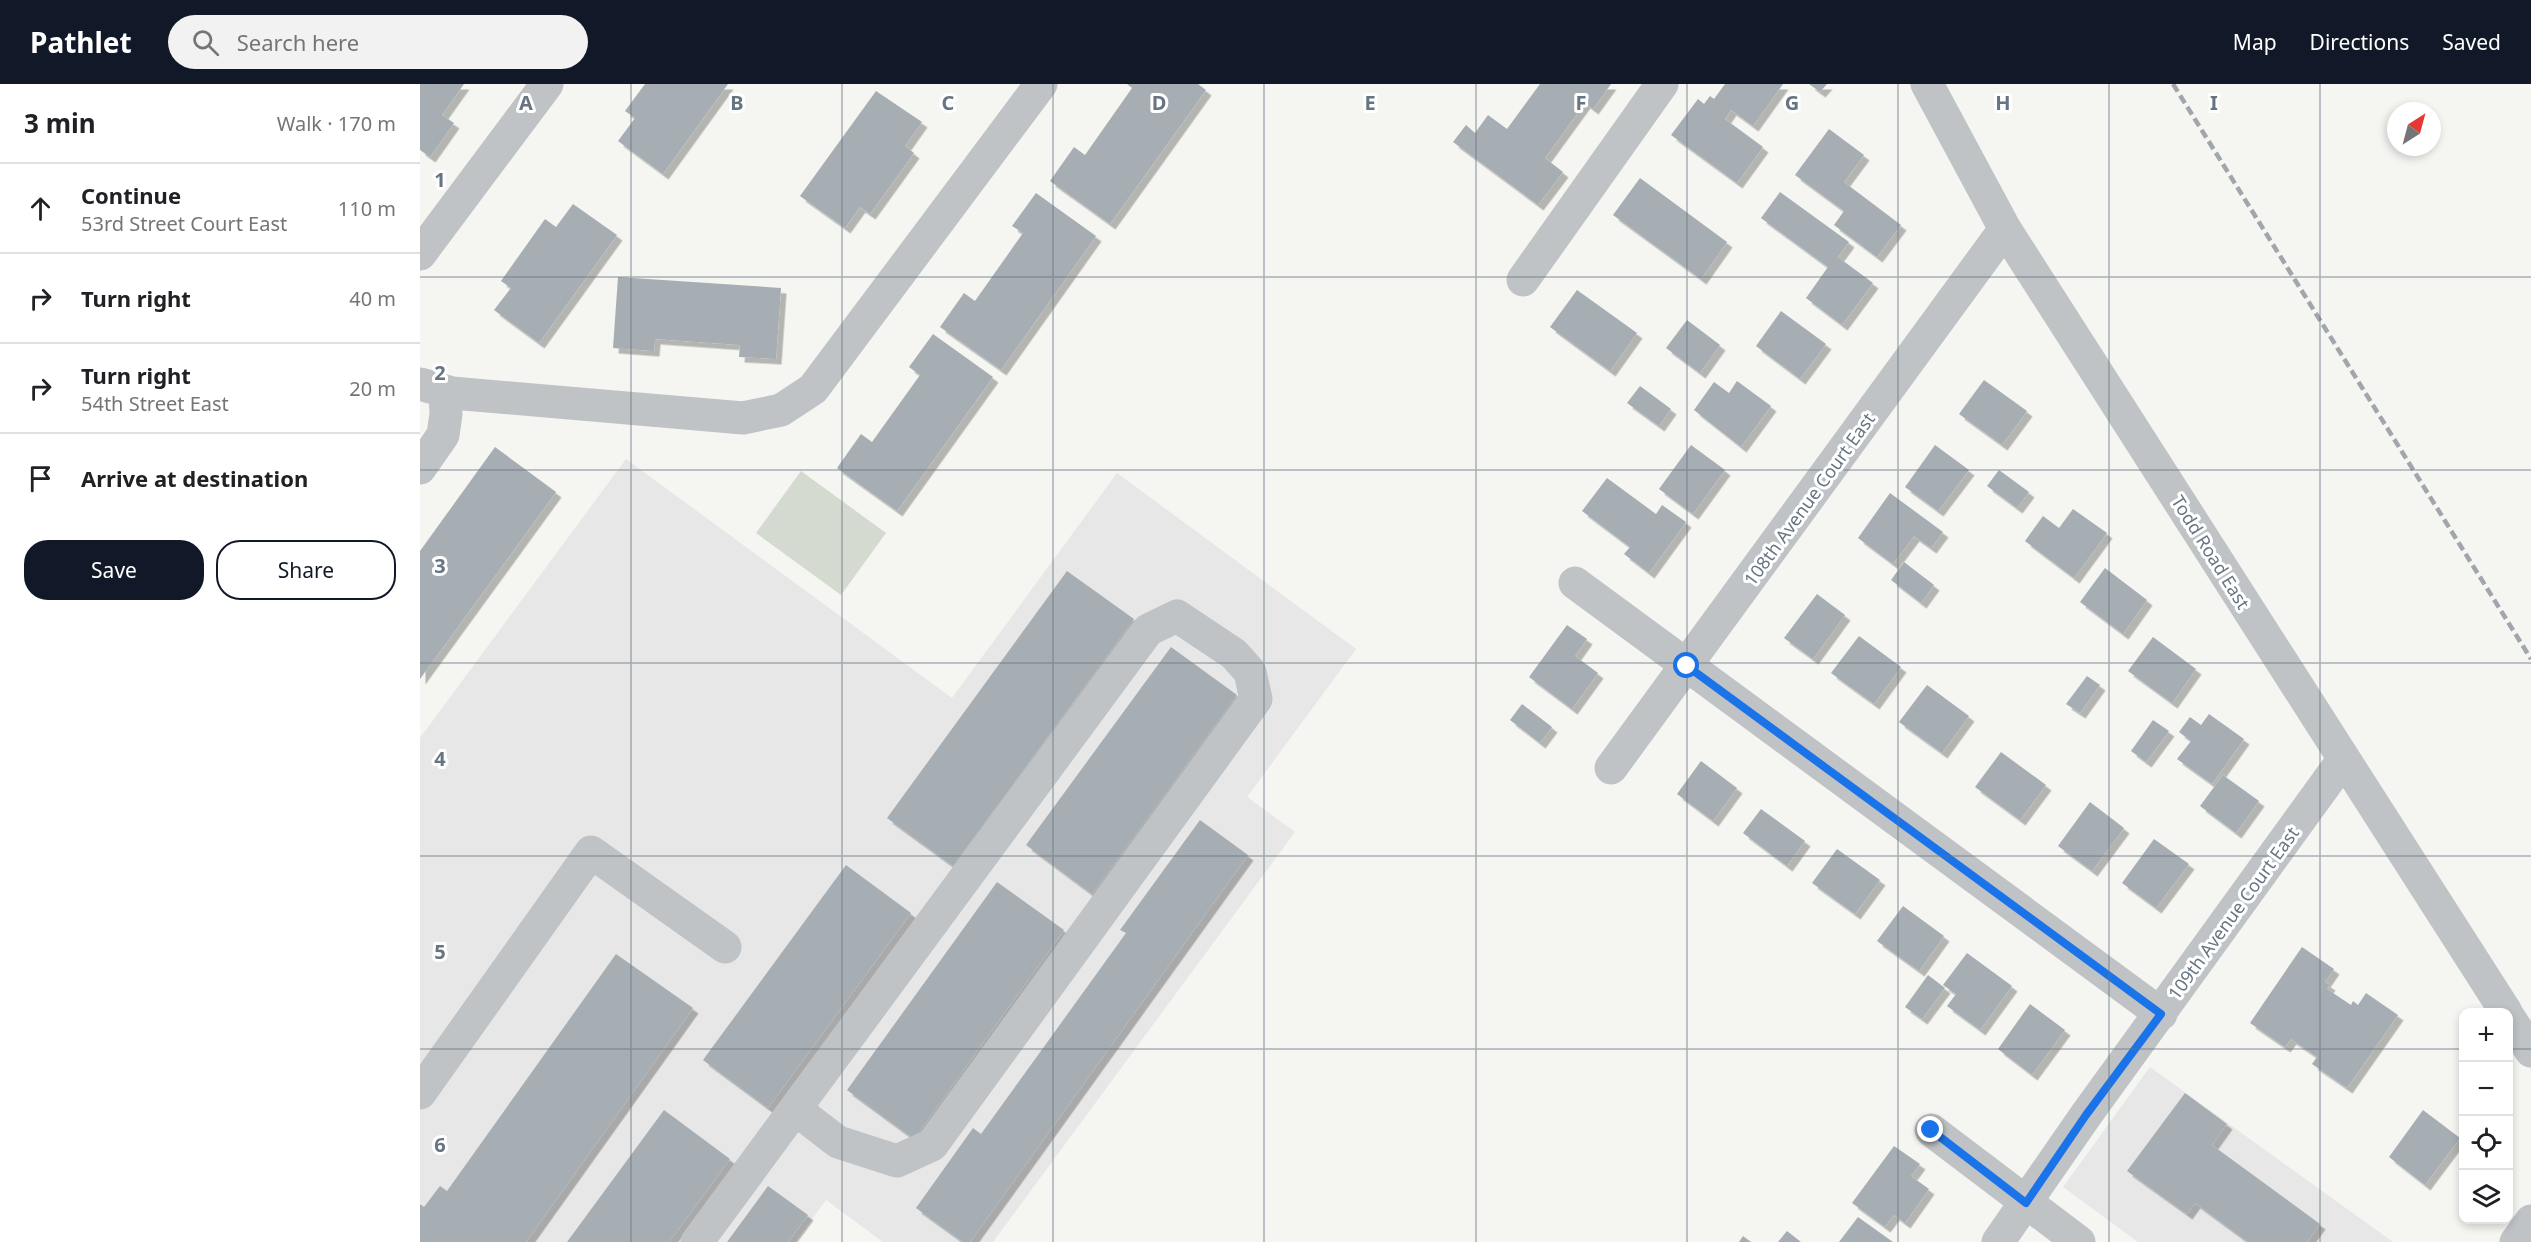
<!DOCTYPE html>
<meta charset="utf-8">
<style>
:root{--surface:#fff;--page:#f2f2f2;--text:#202124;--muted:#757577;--line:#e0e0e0;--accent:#111827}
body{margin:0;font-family:"Noto Sans",sans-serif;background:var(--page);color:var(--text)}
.controls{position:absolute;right:18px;bottom:18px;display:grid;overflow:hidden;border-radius:12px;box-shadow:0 3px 9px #0003}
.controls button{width:54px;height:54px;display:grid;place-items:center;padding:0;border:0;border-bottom:2px solid var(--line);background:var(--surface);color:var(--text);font:30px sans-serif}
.compass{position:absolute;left:1967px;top:18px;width:54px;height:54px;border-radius:50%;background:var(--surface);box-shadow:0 3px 9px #0003;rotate:36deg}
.stop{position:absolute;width:18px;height:18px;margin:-14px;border:4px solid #1a73e8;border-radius:50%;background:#fff}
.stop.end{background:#1a73e8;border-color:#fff;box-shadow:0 2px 6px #0008}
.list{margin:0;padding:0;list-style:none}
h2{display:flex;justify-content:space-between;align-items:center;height:78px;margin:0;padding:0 24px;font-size:26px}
h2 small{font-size:20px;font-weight:400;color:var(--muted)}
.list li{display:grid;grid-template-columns:39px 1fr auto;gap:18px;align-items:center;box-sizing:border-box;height:90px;padding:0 24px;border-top:2px solid var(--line)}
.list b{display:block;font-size:22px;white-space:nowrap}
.list p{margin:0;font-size:20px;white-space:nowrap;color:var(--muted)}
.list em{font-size:20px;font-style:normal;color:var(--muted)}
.actions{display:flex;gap:12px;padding:18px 24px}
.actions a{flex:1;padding:14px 0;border:2px solid var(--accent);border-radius:24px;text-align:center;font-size:21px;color:var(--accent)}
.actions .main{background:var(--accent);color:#fff}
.icon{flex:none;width:33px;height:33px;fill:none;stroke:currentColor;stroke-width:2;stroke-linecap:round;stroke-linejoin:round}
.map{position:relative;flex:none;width:2111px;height:1158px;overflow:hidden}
header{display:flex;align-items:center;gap:36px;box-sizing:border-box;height:84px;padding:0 30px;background:var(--accent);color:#fff}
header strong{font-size:28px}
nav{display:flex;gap:33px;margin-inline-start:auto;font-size:21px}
.search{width:420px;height:54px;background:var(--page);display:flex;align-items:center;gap:15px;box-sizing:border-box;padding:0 21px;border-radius:33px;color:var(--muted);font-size:22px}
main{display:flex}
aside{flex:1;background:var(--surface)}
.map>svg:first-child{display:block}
</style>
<header>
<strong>Pathlet</strong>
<div class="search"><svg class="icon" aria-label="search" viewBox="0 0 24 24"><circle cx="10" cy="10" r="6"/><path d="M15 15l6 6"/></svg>Search here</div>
<nav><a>Map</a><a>Directions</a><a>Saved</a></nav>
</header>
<main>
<aside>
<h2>3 min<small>Walk · 170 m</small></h2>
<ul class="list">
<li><svg class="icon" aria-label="ahead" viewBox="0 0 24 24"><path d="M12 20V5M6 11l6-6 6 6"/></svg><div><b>Continue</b><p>53rd Street Court East</p></div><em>110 m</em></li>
<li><svg class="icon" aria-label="right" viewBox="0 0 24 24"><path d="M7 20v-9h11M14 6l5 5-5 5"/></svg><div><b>Turn right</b></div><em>40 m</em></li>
<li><svg class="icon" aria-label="right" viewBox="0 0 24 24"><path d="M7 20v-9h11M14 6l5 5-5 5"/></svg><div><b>Turn right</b><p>54th Street East</p></div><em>20 m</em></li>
<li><svg class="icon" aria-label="arrive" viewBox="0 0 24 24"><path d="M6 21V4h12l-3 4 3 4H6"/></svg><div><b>Arrive at destination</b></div></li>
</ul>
<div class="actions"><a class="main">Save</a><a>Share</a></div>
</aside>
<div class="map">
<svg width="2111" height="1158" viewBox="0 0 2111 1158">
<defs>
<filter id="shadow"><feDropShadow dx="5.5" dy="5.5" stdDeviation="0" flood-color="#0004"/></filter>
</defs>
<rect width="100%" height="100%" fill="#f5f5f2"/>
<path fill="#e6e7e6" d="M206 375 532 614 697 389 936 565 827 713 875 748 573 1158H463L406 1116 375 1158H0V654Z
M1730 983 1973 1158H1718L1643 1103Z"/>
<path fill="#d5dad1" d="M381 387 466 449 421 511 336 449Z"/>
<path fill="#a6aeb3" filter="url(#shadow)" d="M0 0H44L22 31 34 39 10 73 0 66Z
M225 0H308L243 90 198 57 215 34 205 27Z
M707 0H778L786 6 690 140 630 97 654 63 665 71 712 4Z
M1120 0H1191L1173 25 1165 19 1125 74 1143 88 1118 121 1033 58 1046 41 1055 49 1068 31 1087 45Z
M1305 0H1363L1333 42 1311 26 1305 35 1343 63 1317 99 1251 51 1278 15 1284 20 1290 12 1294 15Z
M1389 0H1407L1400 8Z
M456 7 502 38 485 62 494 69 450 130 440 123 425 144 380 112Z
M1409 45 1444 71 1424 98 1481 141 1457 173 1414 141 1424 127 1375 91Z
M1220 94 1307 158 1281 195 1193 131Z
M1360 108 1429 158 1418 173 1453 199 1422 241 1386 214 1408 183 1341 134Z
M616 109 676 152 581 286 520 243 544 209 555 217 603 149 592 142Z
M153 120 197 151 119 259 74 226 91 204 81 197 125 135 136 143Z
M198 193 361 204 356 275 319 273 320 261 235 255 234 267 193 264Z
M1157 206 1217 249 1190 287 1130 243Z
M1361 227 1406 260 1380 295 1336 262Z
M1267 236 1300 261 1280 289 1246 264Z
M513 250 573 293 477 427 417 384 441 350 452 358 500 291 489 283Z
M1564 296 1607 327 1582 361 1539 330Z
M1317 297 1351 322 1321 363 1274 326 1294 298 1309 309Z
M1220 302 1251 325 1239 342 1207 319Z
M1271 361 1305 386 1273 430 1239 405Z
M1515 361 1549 386 1518 427 1485 403Z
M75 363 136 408 0 595V467Z
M1579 386 1609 408 1597 424 1567 402Z
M1187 394 1236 430 1242 421 1266 438 1229 489 1204 470 1210 463 1162 427Z
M1470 409 1523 448 1511 464 1494 452 1473 480 1438 454Z
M1653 425 1687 449 1654 494 1605 457 1623 432 1639 444Z
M1484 478 1514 501 1501 519 1471 496Z
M1685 484 1727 516 1703 550 1660 518Z
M647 487 714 535 533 782 467 734Z
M1397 510 1425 531 1393 575 1364 554Z
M1147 541 1167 555 1155 572 1178 589 1152 625 1109 593Z
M1439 552 1481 583 1454 620 1411 589Z
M1733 553 1776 585 1752 619 1708 587Z
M751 563 817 611 672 810 606 761Z
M1667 592 1680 601 1660 629 1646 620Z
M1507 601 1549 632 1522 669 1479 638Z
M1102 620 1132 643 1120 659 1090 636Z
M1789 630 1824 655 1792 700 1757 675 1771 657 1759 648 1770 633 1781 641Z
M1733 636 1749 647 1726 678 1711 667Z
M1581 668 1626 701 1600 736 1555 703Z
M1281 677 1317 704 1293 737 1257 710Z
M1803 691 1839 717 1816 749 1780 722Z
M1670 718 1704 744 1672 787 1638 762Z
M1341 725 1385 757 1367 782 1323 749Z
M780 736 828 771 550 1158H543L496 1124 553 1044 561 1050 706 849 700 846Z
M1734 755 1769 780 1736 824 1702 799Z
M1417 765 1460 796 1435 830 1392 799Z
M426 781 491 829 348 1024 283 976Z
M577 798 644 846 494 1055 427 1006Z
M1483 822 1524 852 1499 887 1457 857Z
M1882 863 1914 885 1905 898 1910 901 1907 905 1931 921 1933 917 1938 921 1946 909 1978 931 1927 1004 1892 980 1897 973 1871 955 1865 963 1830 939Z
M1547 869 1592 902 1560 946 1527 922 1536 910 1523 901Z
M196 870 273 924 106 1158H0V1120L4 1123 20 1102 27 1107Z
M1508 891 1525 904 1502 935 1485 923Z
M1610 920 1645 946 1612 991 1578 965Z
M1765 1009 1807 1040 1792 1061 1900 1140 1887 1158H1828L1775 1119 1767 1130 1707 1087Z
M244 1026 310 1075 249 1158H147Z
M2003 1026 2040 1054 2005 1101 1969 1073Z
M1474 1062 1500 1080 1491 1092 1509 1105 1485 1139 1474 1131 1465 1143 1432 1119Z
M348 1102 388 1131 368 1158H307Z
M1438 1133 1473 1158H1419Z
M1367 1147 1381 1158H1358Z
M1323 1152 1331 1158H1319Z"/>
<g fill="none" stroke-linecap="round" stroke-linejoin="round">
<path stroke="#bfc3c6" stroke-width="33" d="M1507 0 1585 145 2086 928
M0 170 127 0
M1103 196 1242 0
M0 300 32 309 323 334 361 326 393 305 621 0
M0 384 23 351 26 330 25 307
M1155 499 1741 930
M1191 684 1585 145
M2088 932 2111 967
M0 1009 171 768 305 863
M1511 1046 1659 1158
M277 1158 728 546 757 532 814 570 830 588 836 615 512 1061 477 1077 418 1058 375 1025
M1578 1158 1666 1031 1923 676
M2096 1158 2111 1137"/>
<path stroke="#a0a6ab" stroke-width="4.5" stroke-dasharray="9 4.5" stroke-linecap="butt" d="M1753 0 2111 575"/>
</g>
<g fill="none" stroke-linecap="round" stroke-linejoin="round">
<path stroke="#1a73e8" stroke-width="8" d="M1267 582 1741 930 1666 1031 1606 1119 1511 1046"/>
</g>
<path fill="none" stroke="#667582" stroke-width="1.5" stroke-opacity="0.55" d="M211 0V1158M422 0V1158M633 0V1158M844 0V1158M1056 0V1158M1267 0V1158M1478 0V1158M1689 0V1158M1900 0V1158M0 193H2111M0 386H2111M0 579H2111M0 772H2111M0 965H2044M2088 965H2111"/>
<g text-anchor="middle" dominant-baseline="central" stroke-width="6" stroke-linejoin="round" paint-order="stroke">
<g font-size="18" fill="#667582" stroke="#fff">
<text transform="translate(1389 415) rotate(-54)">108th Avenue Court East</text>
<text transform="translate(1791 468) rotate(58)">Todd Road East</text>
<text transform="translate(1813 829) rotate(-54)">109th Avenue Court East</text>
</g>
</g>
<g font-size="20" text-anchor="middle" font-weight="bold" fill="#667582" stroke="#fff" stroke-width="6" stroke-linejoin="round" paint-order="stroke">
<text x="106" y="26">A</text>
<text x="317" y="26">B</text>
<text x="528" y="26">C</text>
<text x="739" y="26">D</text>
<text x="950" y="26">E</text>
<text x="1161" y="26">F</text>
<text x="1372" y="26">G</text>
<text x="1583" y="26">H</text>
<text x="1794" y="26">I</text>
<text x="20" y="103">1</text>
<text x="20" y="296">2</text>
<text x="20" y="489">3</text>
<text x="20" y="682">4</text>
<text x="20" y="875">5</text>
<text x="20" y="1068">6</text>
</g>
</svg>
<div class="controls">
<button>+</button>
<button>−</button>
<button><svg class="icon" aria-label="locate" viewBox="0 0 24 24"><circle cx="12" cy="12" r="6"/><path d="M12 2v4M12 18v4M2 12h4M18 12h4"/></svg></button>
<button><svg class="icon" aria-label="layers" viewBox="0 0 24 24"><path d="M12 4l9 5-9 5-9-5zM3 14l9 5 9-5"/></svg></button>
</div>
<svg class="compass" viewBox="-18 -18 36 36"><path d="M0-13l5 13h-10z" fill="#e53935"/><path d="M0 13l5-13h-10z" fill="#757577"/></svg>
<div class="stop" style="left:1267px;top:582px"></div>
<div class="stop end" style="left:1511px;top:1046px"></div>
</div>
</main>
